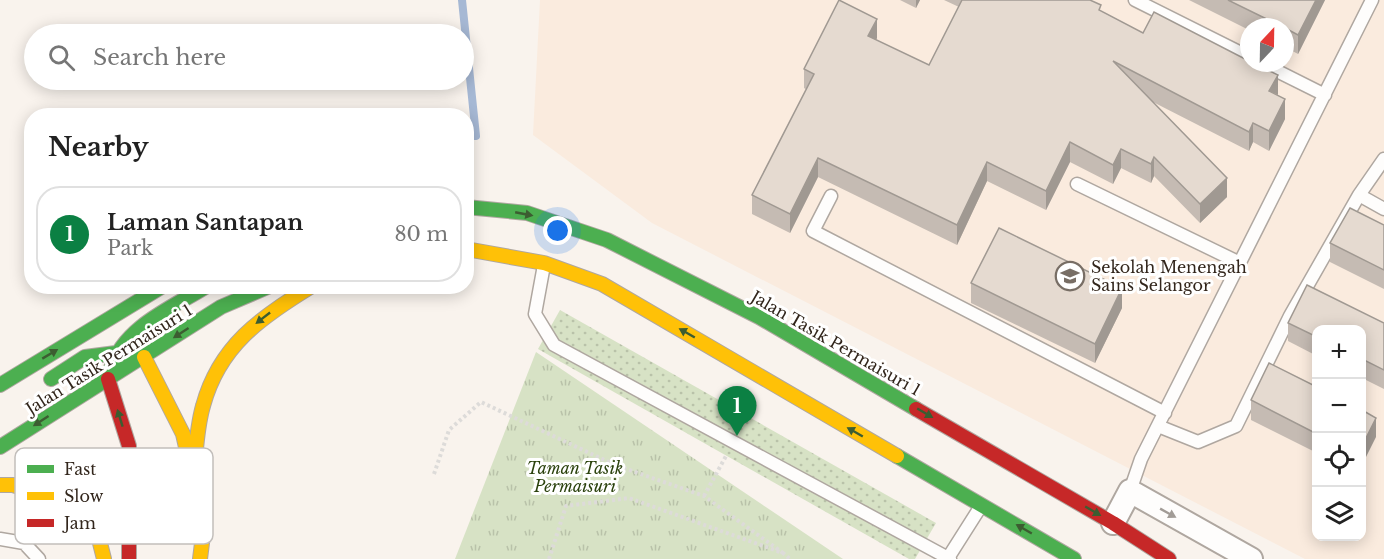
<!DOCTYPE html>
<meta charset="utf-8">
<style>
:root{--surface:#fff;--page:#f6f6f6;--text:#222;--muted:#767676;--line:#e0e0e0;--accent:#0b8043}
body{margin:0;font-family:"Libre Baskerville",serif;background:var(--page);color:var(--text)}
.controls{position:absolute;right:18px;bottom:18px;display:grid;overflow:hidden;border-radius:12px;box-shadow:0 3px 15px #0003}
.controls button{width:54px;height:54px;display:grid;place-items:center;padding:0;border:0;border-bottom:2px solid var(--line);background:var(--surface);color:var(--text);font:30px sans-serif}
.compass{position:absolute;left:1240px;top:18px;width:54px;height:54px;border-radius:50%;background:var(--surface);box-shadow:0 3px 15px #0003;rotate:22deg}
.you{position:absolute;left:558px;top:231px;width:21px;height:21px;margin:-15px;border:4px solid #fff;border-radius:50%;background:#1a73e8;box-shadow:0 0 0 9px #1a73e833}
.badge{display:grid;place-items:center;width:39px;height:39px;border-radius:50%;background:var(--accent);color:#fff;font-size:20px;font-weight:700}
.pin{position:absolute;translate:-50% -50px;filter:drop-shadow(0 2px 3px #0008)}
.pin::after{content:'';position:absolute;top:32px;width:21px;height:18px;background:inherit;clip-path:polygon(0 0,100% 0,50% 100%)}
.list{margin:0;padding:0;list-style:none}
h2{display:flex;justify-content:space-between;align-items:center;height:78px;margin:0;padding:0 24px;font-size:26px}
h2 small{font-size:20px;font-weight:400;color:var(--muted)}
.list li{display:grid;grid-template-columns:39px 1fr auto;gap:18px;align-items:center;box-sizing:border-box;height:96px;margin:0 12px 12px;padding:0 12px;border:2px solid var(--line);border-radius:24px}
.list b{display:block;font-size:22px;white-space:nowrap}
.list p{margin:0;font-size:20px;white-space:nowrap;color:var(--muted)}
.list em{font-size:20px;font-style:normal;color:var(--muted)}
.icon{flex:none;width:33px;height:33px;fill:none;stroke:currentColor;stroke-width:2;stroke-linecap:round;stroke-linejoin:round}
.map{position:relative;flex:none;width:1384px;height:559px;overflow:hidden}
.search{position:absolute;background:var(--surface);box-shadow:0 3px 15px #0003;left:24px;top:24px;width:450px;height:66px;display:flex;align-items:center;gap:15px;box-sizing:border-box;padding:0 21px;border-radius:33px;color:var(--muted);font-size:22px}
.panel{position:absolute;background:var(--surface);box-shadow:0 3px 15px #0003;left:24px;top:108px;width:450px;height:186px;border-radius:24px}
.map>svg:first-child{display:block}
</style>
<div class="map">
<svg width="1384" height="559" viewBox="0 0 1384 559">
<defs>
<pattern id="grass-dots" width="8" height="8" patternUnits="userSpaceOnUse" patternTransform="scale(1.5)"><rect width="8" height="8" fill="#d7e2c5"/><path d="M2 2h.1M6 6h.1" fill="none" stroke="#b9c2a9" stroke-width="1.8" stroke-linecap="round"/></pattern>
<pattern id="park-tufts" width="24" height="20" patternUnits="userSpaceOnUse" patternTransform="scale(1.5)"><rect width="24" height="20" fill="#d7e2c5"/><path d="M3 7l-1-3M5 7V3M7 7l1-3M15 17l-1-3M17 17v-4M19 17l1-3" fill="none" stroke="#b9c2a9"/></pattern>
</defs>
<rect width="100%" height="100%" fill="#f9f3ed"/>
<path fill="#faebde" fill-rule="evenodd" d="M540 0H1384V559H1305L652 223 533 135ZM1249 27H1285V63H1249ZM1316 330H1362V536H1316Z"/>
<path fill="url(#grass-dots)" d="M560 310 936 523 915 559H909L538 349Z"/>
<path fill="url(#park-tufts)" d="M536 352 843 559H455Z"/>
<g fill="none" stroke-linecap="round" stroke-linejoin="round">
<path stroke="#a6b8d4" stroke-width="8" d="M462 0 476 136"/>
<g stroke="#afa7a0" stroke-width="15">
<path id="lane" d="M1135 0 1249 57
M1261 63 1325 95
M1077 184 1240 263
M1359 195 1384 159
M831 196 813 231 1165 413
M544 265 535 314 554 345 950 559
M1158 426 1198 442 1236 426 1290 316 1359 195 1384 209
M1130 491 1141 459 1372 0
M0 539 24 543 39 559
M948 558 981 506"/>
</g>
<g stroke="#afa7a0" stroke-width="26">
<path id="street" d="M1113 523 1130 491 1251 559"/>
</g>
<g stroke="#afa7a0" stroke-width="16">
<path id="fast" d="M466 207 527 213 607 240 759 317 916 409
M111 368C125 326 172 308 207 286
M51 379 85 357 116 353 144 357
M0 385 163 286
M0 447 221 307 270 286
M897 456 1074 559"/>
</g>
<g stroke="#afa7a0" stroke-width="16">
<path id="slow" d="M466 249 544 263 602 284 897 456
M144 357 183 434 204 527 200 559
M193 480C196 456 196 430 203 406 219 346 261 317 312 286
M0 485H13L71 503 98 535 104 559"/>
</g>
<g stroke="#afa7a0" stroke-width="16">
<path id="jam" d="M108 379 129 446V559
M916 409 1113 523 1169 559"/>
</g>
<path stroke="#dddbd9" stroke-width="4" stroke-dasharray="3 3" stroke-linecap="butt" d="M434 474 449 430 481 402 615 465 704 496 783 553
M704 496 726 456
M549 559 566 506 629 498 783 553 790 559"/>
<use href="#lane" stroke="#fefdfc" stroke-width="12"/>
<use href="#street" stroke="#fefdfc" stroke-width="22"/>
<use href="#fast" stroke="#4caf50" stroke-width="14"/>
<use href="#slow" stroke="#ffc107" stroke-width="14"/>
<use href="#jam" stroke="#c62828" stroke-width="14"/>
</g>
<path fill="#c5bbb3" d="M900 0H920L916 8Z
M944 0H1090L1101 11 1143 33 1277 95 1285 119 1269 151 1253 142 1249 151 1151 101 1227 197 1200 223 1154 176 1151 183 1121 168 1113 184 1070 162 1046 210 987 181 957 245 818 177 790 233 752 214V195L807 90 804 88V69L877 38 876 40 929 65 959 7Z
M1189 0H1325L1298 54 1285 47V27H1249V30Z
M1384 225V289L1330 262V243Z
M971 283 1122 308 1095 363 971 303Z
M1288 323H1384V389L1362 378V330H1317V356L1288 341Z
M1317 387V453L1251 420V400Z"/>
<path fill="#a09992" d="M916 0H920L916 8Z
M1316 0H1325L1298 54V35Z
M877 19V38L868 55V36Z
M1278 75V95L1269 91Z
M1285 99V119L1269 151V131Z
M1253 123V142L1249 151V132Z
M1070 142V162L1046 210V191Z
M1121 149V168L1113 184V165Z
M1154 157V176L1151 183V164Z
M818 158V177L790 233V214Z
M987 162V181L957 245V225Z
M1227 178V197L1200 223V204Z
M1122 288V308L1095 363V344Z
M1376 418V437L1362 465V446Z"/>
<path fill="#e5dad0" stroke="#a09992" stroke-width="1.5" d="M839 0 877 19 868 36 929 65 962 0H1090L1101 5 1099 10 1143 33 1154 12 1249 61V63H1253L1278 75 1269 91 1285 99 1269 131 1253 123 1249 132 1113 61 1227 178 1200 204 1154 157 1151 164 1121 149 1113 165 1070 142 1046 191 987 162 957 225 818 158 790 214 752 195 814 74 804 69Z
M1228 0H1316L1298 35 1285 28V27H1283Z
M1350 208 1384 225V270L1330 243Z
M999 228 1122 288 1095 344 971 283Z
M1307 285 1384 323V370L1362 359V330H1317V337L1288 323Z
M1269 363 1317 387V434L1251 400Z
M1362 410 1376 418 1362 446Z"/>
<defs><path id="oneway-solid" d="M-6-.8H1V-3.2L6.5 0L1 3.2V.8H-6Z" transform="scale(1.5)"/></defs>
<g fill="#3c5d31">
<use href="#oneway-solid" transform="translate(524 214) rotate(11)"/>
<use href="#oneway-solid" transform="translate(263 318) rotate(142)"/>
<use href="#oneway-solid" transform="translate(181 333) rotate(147)"/>
<use href="#oneway-solid" transform="translate(687 333) rotate(-150)"/>
<use href="#oneway-solid" transform="translate(50 354) rotate(-31)"/>
<use href="#oneway-solid" transform="translate(925 413) rotate(30)"/>
<use href="#oneway-solid" transform="translate(120 418) rotate(-107)"/>
<use href="#oneway-solid" transform="translate(41 421) rotate(147)"/>
<use href="#oneway-solid" transform="translate(855 432) rotate(-150)"/>
<use href="#oneway-solid" transform="translate(1093 511) rotate(30)"/>
<use href="#oneway-solid" transform="translate(1024 529) rotate(-150)"/>
</g>
<use fill="#a29c97" href="#oneway-solid" transform="translate(1168 513) rotate(29)"/>
<defs>
<g id="school-ring" transform="scale(1.5)"><circle r="9.5" fill="#fff" stroke="#786e65" stroke-width="1.5"/><path d="M0-5L7-2L0 1L-7-2ZM-4 1L0 2.5L4 1V4Q0 6-4 4Z" fill="#786e65"/></g>
</defs>
<g fill-rule="evenodd">
<use href="#school-ring" x="1070" y="276"/>
</g>
<g text-anchor="middle" dominant-baseline="central" stroke-width="6" stroke-linejoin="round" paint-order="stroke">
<g font-size="16" fill="#32261c" stroke="#fff" text-anchor="start">
<text x="1091" y="267">Sekolah Menengah<tspan x="1091" dy="18">Sains Selangor</tspan></text>
</g>
<g font-size="16" fill="#32261c" stroke="#fff">
<text transform="translate(836 343) rotate(30)">Jalan Tasik Permaisuri 1</text>
<text transform="translate(109 359) rotate(-32)">Jalan Tasik Permaisuri 1</text>
</g>
<g font-size="16" font-style="italic" fill="#2b420d" stroke="#fff">
<text x="575" y="468">Taman Tasik<tspan x="575" dy="18">Permaisuri</tspan></text>
</g>
</g>
<rect x="15" y="448" width="198" height="96" rx="9" fill="#fff" stroke="#c2bebb" stroke-width="1.5"/>
<rect x="27" y="465" width="27" height="8" fill="#4caf50"/>
<rect x="27" y="492" width="27" height="8" fill="#ffc107"/>
<rect x="27" y="519" width="27" height="8" fill="#c62828"/>
<g font-size="16" fill="#32261c">
<text x="64" y="475">Fast</text>
<text x="64" y="502">Slow</text>
<text x="64" y="529">Jam</text>
</g>
</svg>
<div class="controls">
<button>+</button>
<button>−</button>
<button><svg class="icon" aria-label="locate" viewBox="0 0 24 24"><circle cx="12" cy="12" r="6"/><path d="M12 2v4M12 18v4M2 12h4M18 12h4"/></svg></button>
<button><svg class="icon" aria-label="layers" viewBox="0 0 24 24"><path d="M12 4l9 5-9 5-9-5zM3 14l9 5 9-5"/></svg></button>
</div>
<svg class="compass" viewBox="-18 -18 36 36"><path d="M0-13l5 13h-10z" fill="#e53935"/><path d="M0 13l5-13h-10z" fill="#767676"/></svg>
<div class="you"></div>
<div class="pin badge" style="left:737px;top:436px">1</div>
<div class="search"><svg class="icon" aria-label="search" viewBox="0 0 24 24"><circle cx="10" cy="10" r="6"/><path d="M15 15l6 6"/></svg>Search here</div>
<section class="panel">
<h2>Nearby<small></small></h2>
<ul class="list">
<li><span class="badge">1</span><div><b>Laman Santapan</b><p>Park</p></div><em>80 m</em></li>
</ul>
</section>
</div>
